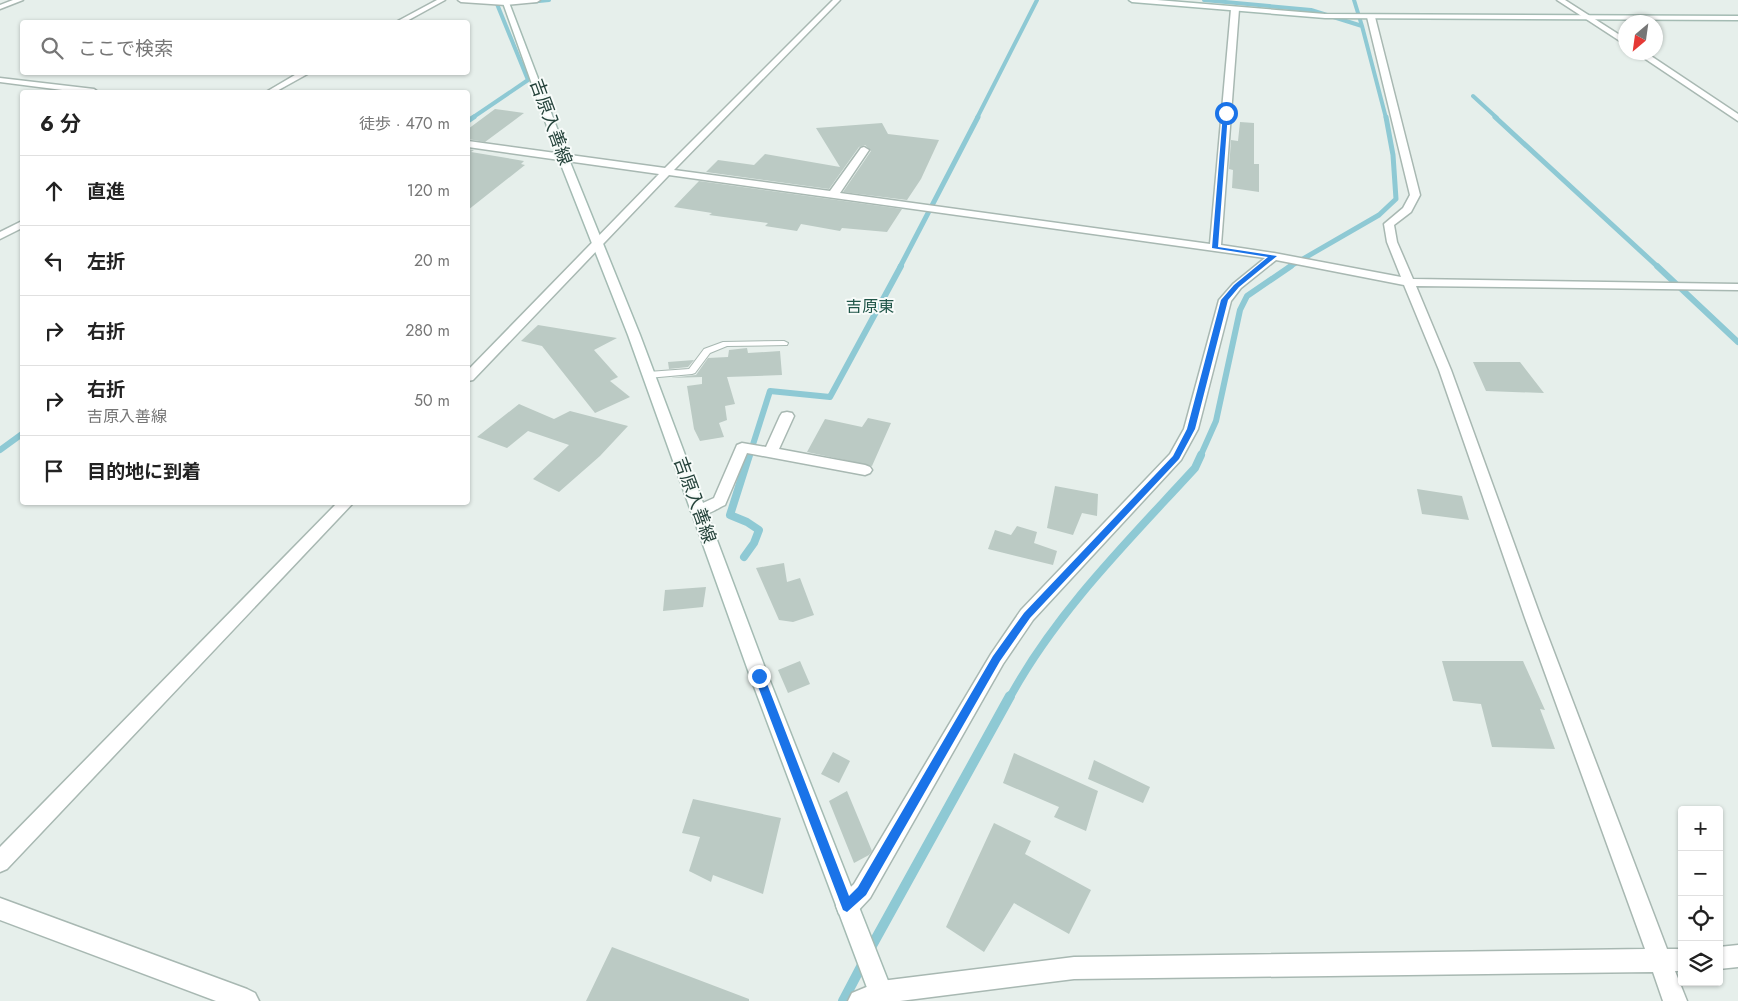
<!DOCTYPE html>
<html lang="ja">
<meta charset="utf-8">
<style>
:root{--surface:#fff;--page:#f6f6f6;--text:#222;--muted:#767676;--line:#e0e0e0}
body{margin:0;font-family:Jost,"Noto Sans JP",sans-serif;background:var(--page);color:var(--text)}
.controls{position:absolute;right:15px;bottom:15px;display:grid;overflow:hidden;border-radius:5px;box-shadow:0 1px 4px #0004}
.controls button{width:45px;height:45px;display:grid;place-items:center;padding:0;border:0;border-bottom:1px solid var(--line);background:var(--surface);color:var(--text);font:25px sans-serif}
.compass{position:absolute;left:1618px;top:15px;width:45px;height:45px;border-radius:50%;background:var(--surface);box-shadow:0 1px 4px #0004;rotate:209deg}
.stop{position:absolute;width:15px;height:15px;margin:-11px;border:4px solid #1a73e8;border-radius:50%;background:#fff}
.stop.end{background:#1a73e8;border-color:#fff;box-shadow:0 1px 5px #0008}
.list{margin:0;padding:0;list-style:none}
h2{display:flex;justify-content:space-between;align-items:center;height:65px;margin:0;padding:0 20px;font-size:21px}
h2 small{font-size:16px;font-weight:400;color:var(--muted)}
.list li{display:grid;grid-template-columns:32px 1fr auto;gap:15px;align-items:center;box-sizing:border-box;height:70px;padding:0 20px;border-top:1px solid var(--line)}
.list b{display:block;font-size:19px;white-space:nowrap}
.list p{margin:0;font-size:16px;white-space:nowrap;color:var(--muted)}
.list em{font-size:16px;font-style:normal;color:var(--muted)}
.icon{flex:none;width:28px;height:28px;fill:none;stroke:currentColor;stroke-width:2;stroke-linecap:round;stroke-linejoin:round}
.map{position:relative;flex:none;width:1738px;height:1001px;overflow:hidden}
.search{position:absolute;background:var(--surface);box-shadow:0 1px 4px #0004;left:20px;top:20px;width:450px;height:55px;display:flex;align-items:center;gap:12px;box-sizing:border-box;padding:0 18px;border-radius:5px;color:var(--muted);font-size:19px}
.panel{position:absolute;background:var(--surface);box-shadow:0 1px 4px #0004;left:20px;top:90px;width:450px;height:415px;border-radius:5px}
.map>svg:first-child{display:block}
</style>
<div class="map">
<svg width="1738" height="1001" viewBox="0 0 1738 1001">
<rect width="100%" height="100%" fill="#e6efeb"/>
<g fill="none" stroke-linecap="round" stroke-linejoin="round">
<path stroke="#8ec9d4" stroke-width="4" d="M1204 0 1311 10 1362 26 1386 118
M1354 0 1362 26
M529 2 549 0
M1473 96 1497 118
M472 118 528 80 497 4 505 3
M977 118 1037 0"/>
<path stroke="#8ec9d4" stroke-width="5" d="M1495 117 1658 267
M468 121 474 117
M900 267 978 117
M1289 267 1379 215 1396 199 1393 155 1386 117"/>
<path stroke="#8ec9d4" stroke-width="6" d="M1657 266 1738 342
M0 450 22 434
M749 457 770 391 830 397 901 266
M1200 457 1216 421 1240 310 1247 296 1291 266"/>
<path stroke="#8ec9d4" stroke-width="8" d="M744 557 754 543 759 530 747 522 730 515 749 455
M1010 697C1057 611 1129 540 1195 468L1201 455"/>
<path stroke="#8ec9d4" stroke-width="10" d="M869 951 1010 696
M843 1001 864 961"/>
</g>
<path fill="#bbcac4" d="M495 109 524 113 485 142 468 139V129Z
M1240 122 1254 123V164H1259V192L1232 188 1233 170 1229 169 1231 140 1238 141Z
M882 123 888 134 939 140 921 179 907 200 843 192 871 151 865 145 859 147 829 189 706 172 718 160 754 165 765 154 840 167 816 128Z
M468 149 474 150 471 152 524 161 521 164 525 165 468 210Z
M699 181 902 209 887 232 842 228 840 231 801 224 797 231 765 226 768 223 709 215 712 213 674 207Z
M538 325 617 338 594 350 618 377 610 381 630 397 595 413 542 346 521 341Z
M747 348 748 353 780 351 782 375 727 377 735 404 725 406 727 420 719 423 724 437 700 441 694 429 687 386 702 384V377L670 378 696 375 708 358 728 357 729 350Z
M694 360 688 367 669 369 668 362Z
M1473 362H1520L1544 393 1486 391Z
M519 404 554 419 570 411 628 426 600 456 559 492 533 479 569 445 528 431 507 448 477 437Z
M868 418 891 423 872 466 807 452 825 419 862 427Z
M1055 486 1098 494 1097 516 1082 513 1073 535 1047 528Z
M1417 489 1462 496 1469 520 1422 514Z
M1017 526 1037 532 1034 543 1057 551 1053 565 988 549 995 530 1011 535Z
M784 563 787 582 800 578 814 615 793 622 779 620 756 568Z
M706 587 703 607 663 611 665 590Z
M800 661 810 684 788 693 778 670Z
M1442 661H1523L1545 710 1540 709 1555 749 1492 747 1481 704 1453 701Z
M833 752 850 761 839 783 821 774Z
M1014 753 1098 791 1086 831 1054 817 1059 807 1003 783Z
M1094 760 1150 787 1143 803 1088 779Z
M847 791 872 851 869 855 854 863 829 801Z
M693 799 781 818 763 894 713 875 711 882 689 871 700 837 682 833Z
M994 823 1031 841 1025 854 1091 890 1069 934 1014 903 984 952 946 927Z
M612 947 749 999V1001H586Z"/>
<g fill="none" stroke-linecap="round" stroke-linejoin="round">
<g stroke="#a8b8b2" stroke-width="2">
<path id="lane" d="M784 341 788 343 787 345 727 346 710 353 695 373 692 374 648 378 644 375 648 372 689 369 704 349 723 342Z"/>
</g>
<g stroke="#a8b8b2" stroke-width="3">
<path id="street" d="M13 0H23L0 9V5Z
M437 0H445L405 22H396Z
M458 0H540L537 2 506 5 461 2Z
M833 0H840L674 170 830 191 861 148 864 147 869 150 840 193 1210 244 1231 9 1235 7 1239 9 1221 245 1274 253 1401 277 1387 242 1384 224 1403 208 1410 195 1367 17 1371 15 1375 17 1420 195 1411 212 1394 225 1397 242 1413 279 1738 284V290L1416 286 1451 370 1541 618 1667 949H1682V971H1675L1687 1001H1663L1653 972 1074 979 900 1001H848L852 993 881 981 1074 957 1645 949 1525 618 1439 370 1404 285 1276 260 1241 288 1231 301 1198 429 1181 460 1033 620 1003 664 870 898 855 914 847 917 839 914 836 906 839 898 854 884 991 654 1021 610 1170 454 1184 429 1219 300 1233 284 1265 258 669 175 473 380 468 381V370L659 174 468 147V141L665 168Z
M1557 0H1565L1626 39V45Z
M1635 52H1645L1738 114V121Z
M300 72H311L275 92H266Z
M0 78 94 89 98 92H78L0 82Z
M22 221V228L0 239V232Z
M787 412 792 413 794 416 779 449 865 465 870 467 872 470 870 473 865 475 747 453 725 505C716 509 704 518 694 515L691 511 694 507 714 498 737 445 742 443 766 447 780 416 782 413Z
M338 502H354L7 869 0 872V847Z
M0 898 247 989 255 993 259 1001H216L0 920Z
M1738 945V967L1719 969V947Z"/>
</g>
<g stroke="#a4bbb3" stroke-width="3">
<path id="secondary" d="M502 0H508L568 157 640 335 768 676 896 1001H872L750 676 628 335 558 157Z
M1129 0H1157L1325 14 1738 16V20L1325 18 1132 2Z"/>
</g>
<use href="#lane" fill="#fff" fill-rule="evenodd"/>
<use href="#street" fill="#fff" fill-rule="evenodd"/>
<use href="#secondary" fill="#fff" fill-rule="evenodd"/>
</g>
<path fill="#1a73e8" d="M1226 111 1228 113 1218 247 1277 256 1239 287 1228 300 1195 429 1179 459 1030 618 1000 661 866 895 847 912 843 910 754 676 759 672 764 676 849 896 858 887 993 656 1024 613 1173 456 1187 429 1221 300 1234 285 1268 257 1212 248 1223 113Z"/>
<g text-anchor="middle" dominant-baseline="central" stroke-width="4" stroke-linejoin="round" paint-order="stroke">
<g font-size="16" fill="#1f5548" stroke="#f7fbf9">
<text x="870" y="306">吉原東</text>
</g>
<g font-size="18" fill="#24423a" stroke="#f7fbf9">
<text transform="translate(551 122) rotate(70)">吉原入善線</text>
<text transform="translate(695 500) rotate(70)">吉原入善線</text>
</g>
</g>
</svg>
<div class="controls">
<button>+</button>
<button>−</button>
<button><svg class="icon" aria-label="locate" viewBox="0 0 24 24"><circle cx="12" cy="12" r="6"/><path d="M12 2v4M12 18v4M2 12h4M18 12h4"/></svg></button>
<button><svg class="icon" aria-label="layers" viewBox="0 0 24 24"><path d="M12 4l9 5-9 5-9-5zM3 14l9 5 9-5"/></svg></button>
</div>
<svg class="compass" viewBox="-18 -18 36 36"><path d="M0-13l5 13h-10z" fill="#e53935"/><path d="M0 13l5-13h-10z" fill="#767676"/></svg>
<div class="stop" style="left:1226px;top:113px"></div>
<div class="stop end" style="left:759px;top:676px"></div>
<div class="search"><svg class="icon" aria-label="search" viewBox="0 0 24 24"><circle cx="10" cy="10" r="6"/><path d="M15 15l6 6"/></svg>ここで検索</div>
<section class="panel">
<h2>6 分<small>徒歩 · 470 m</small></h2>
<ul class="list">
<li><svg class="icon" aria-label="ahead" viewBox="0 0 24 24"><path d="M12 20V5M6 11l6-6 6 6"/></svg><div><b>直進</b></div><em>120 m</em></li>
<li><svg class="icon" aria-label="left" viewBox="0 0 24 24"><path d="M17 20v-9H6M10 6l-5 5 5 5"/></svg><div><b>左折</b></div><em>20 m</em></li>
<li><svg class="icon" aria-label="right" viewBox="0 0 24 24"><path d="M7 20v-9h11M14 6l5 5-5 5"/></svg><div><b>右折</b></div><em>280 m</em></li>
<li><svg class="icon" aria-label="right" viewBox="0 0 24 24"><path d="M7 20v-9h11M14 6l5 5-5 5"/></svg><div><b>右折</b><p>吉原入善線</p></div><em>50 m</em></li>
<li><svg class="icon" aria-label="arrive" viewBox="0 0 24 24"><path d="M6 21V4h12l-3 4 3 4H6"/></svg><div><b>目的地に到着</b></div></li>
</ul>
</section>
</div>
